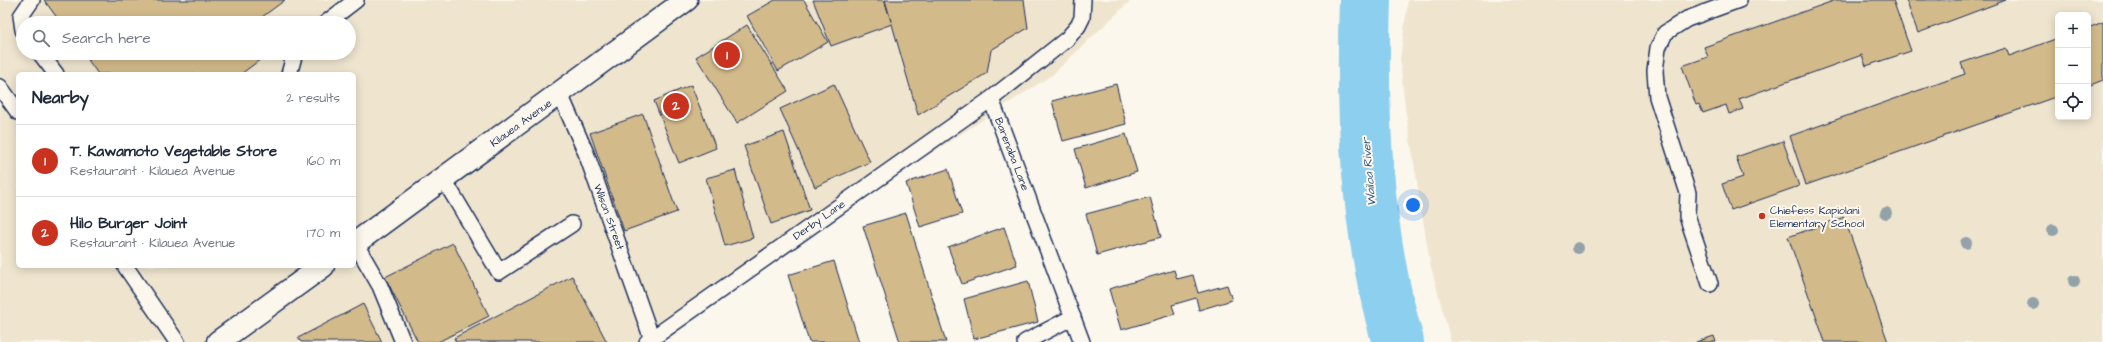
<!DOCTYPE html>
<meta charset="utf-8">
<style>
:root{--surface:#fff;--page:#f2f2f3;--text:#1f2937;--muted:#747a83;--line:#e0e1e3;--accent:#c8321e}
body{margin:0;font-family:"Architects Daughter",sans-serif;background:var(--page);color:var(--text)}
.controls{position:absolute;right:12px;top:12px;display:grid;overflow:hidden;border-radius:6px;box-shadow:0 2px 10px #0003}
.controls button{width:36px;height:36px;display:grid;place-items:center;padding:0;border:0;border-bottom:1px solid var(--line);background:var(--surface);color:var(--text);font:20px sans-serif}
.you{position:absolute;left:1413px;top:205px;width:14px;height:14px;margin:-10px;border:3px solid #fff;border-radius:50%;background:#1a73e8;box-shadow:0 0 0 6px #1a73e833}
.badge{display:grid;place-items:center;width:26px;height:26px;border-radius:50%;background:var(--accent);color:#fff;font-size:13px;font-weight:700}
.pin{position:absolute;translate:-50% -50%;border:2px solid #fff;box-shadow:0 1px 4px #0006}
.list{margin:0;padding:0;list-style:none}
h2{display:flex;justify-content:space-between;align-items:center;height:52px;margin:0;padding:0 16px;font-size:17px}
h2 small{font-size:13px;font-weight:400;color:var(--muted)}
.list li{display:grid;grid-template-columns:26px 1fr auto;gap:12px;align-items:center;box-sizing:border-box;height:72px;padding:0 16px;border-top:1px solid var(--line)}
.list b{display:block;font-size:15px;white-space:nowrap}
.list p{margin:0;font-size:13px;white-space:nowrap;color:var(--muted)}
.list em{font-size:13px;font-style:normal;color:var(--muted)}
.icon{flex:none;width:22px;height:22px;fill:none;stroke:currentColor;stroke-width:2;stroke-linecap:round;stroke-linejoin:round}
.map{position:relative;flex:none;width:2103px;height:342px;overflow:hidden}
.search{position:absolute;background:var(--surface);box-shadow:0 2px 10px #0003;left:16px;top:16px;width:340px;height:44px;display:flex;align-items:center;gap:10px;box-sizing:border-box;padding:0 14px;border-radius:22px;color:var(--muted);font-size:15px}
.panel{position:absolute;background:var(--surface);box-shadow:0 2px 10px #0003;left:16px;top:72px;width:340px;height:196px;border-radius:6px}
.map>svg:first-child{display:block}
</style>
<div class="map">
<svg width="2103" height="342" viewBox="0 0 2103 342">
<rect width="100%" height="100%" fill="#fbf7ec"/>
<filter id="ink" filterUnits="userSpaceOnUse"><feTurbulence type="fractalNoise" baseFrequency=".025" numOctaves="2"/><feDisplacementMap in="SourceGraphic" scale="8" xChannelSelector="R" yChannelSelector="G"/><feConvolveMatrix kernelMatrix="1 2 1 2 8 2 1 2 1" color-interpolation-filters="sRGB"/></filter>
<g filter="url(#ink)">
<path fill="#efe5cf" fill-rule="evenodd" d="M0 0H1131L1052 75 640 342H0ZM23 23H349V53H23ZM18 74H354V266H18Z
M1408 0H2103V342H1451L1430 263 1405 107 1400 59ZM2058 15H2088V117H2058Z"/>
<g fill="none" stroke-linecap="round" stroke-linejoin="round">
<path stroke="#8dcfef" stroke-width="52" d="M1365 0C1361 115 1366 231 1398 342"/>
</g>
<path fill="#d3ba8a" stroke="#1b2f5e" d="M44 0H285L258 20 260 23H61Z
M775 0H804L828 42 778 71 747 16Z
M813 0H884L892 24 831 46Z
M885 0H1024L1028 28 991 50 987 73 918 115Z
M1836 0H1893L1911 51 1866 66 1862 55 1739 99 1743 109 1729 114 1726 105 1703 113 1699 104 1696 105 1682 66 1708 57 1704 47Z
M1906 0H2006L1918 33Z
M2103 22V80L2088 86V28Z
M747 25 788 91 737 123 696 57Z
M2058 38V96L1806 185 1790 136 1965 74 1961 63 2006 48 2009 56Z
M83 53H269L241 74H98Z
M834 84 870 162 815 187 780 109Z
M1116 84 1126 124 1063 141 1052 101Z
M691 85 716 148 679 163 654 101Z
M643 114 677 212 624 231 590 133Z
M784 132 810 210 771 224 744 146Z
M1126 134 1137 172 1086 188 1075 149Z
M1783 141 1799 186 1731 210 1722 184 1743 177 1736 157Z
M948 169 962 214 920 227 906 183Z
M735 170 753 238 725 246 706 178Z
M1150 197 1161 237 1097 255 1086 214Z
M906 213 946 342H900L863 226Z
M1844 217 1888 342H1825L1788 237Z
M1004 227 1017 265 962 284 948 247Z
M453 243 489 316 438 342H418L385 277Z
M834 261 859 342H809L788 275Z
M1174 270 1177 279 1193 275 1198 293 1227 285 1232 300 1199 310 1196 298 1172 305 1175 314 1121 330 1109 289Z
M572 276 607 342H456L454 338Z
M1028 281 1038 322 974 339 964 299Z
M363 304 382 342H301L298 338Z
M1714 336 1716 342H1696Z"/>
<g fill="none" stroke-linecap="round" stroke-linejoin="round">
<g stroke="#1b2f5e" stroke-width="18">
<path id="service" d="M326 23 356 0
M23 30 21 16 32 0
M40 53 56 74
M289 74 295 53
M0 87 18 112
M560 94 586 153 653 342
M991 99 1082 342
M443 178 499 272 572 224
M354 241 380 286 403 342
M125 266 177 342
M1710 284 1687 216 1688 193 1657 97 1655 71 1658 48 1665 33 1687 19 1739 0
M647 342 991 99 1067 39 1078 26 1082 18 1083 0
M1025 342 1073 317"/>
</g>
<g stroke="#1b2f5e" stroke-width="25">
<path id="tertiary" d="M354 244 686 0
M218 342 323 266"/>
</g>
<use href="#service" stroke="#fbf7ec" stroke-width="15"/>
<use href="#tertiary" stroke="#fbf7ec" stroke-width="22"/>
</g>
<g fill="#92a2a9">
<circle cx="1886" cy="213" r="6"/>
<circle cx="2053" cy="230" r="6"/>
<circle cx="1966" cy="243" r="6"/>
<circle cx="1578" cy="248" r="6"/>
<circle cx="2074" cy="281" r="6"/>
<circle cx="2033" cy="304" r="6"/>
</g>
</g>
<circle fill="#c8321e" stroke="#fbf7ec" stroke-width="1.5" cx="1762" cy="216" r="4"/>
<g text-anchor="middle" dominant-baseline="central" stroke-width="4" stroke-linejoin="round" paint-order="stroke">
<g font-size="11" fill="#1b2f5e" stroke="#fbf7ec">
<text transform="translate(521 123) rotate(-36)">Kilauea Avenue</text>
<text transform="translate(1012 154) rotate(69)">Barenaba Lane</text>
<text transform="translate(609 217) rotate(70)">Wilson Street</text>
<text transform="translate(819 220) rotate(-35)">Derby Lane</text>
</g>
<g font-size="11" fill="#1b2f5e" stroke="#fbf7ec" text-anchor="start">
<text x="1770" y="210">Chiefess Kapiolani<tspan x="1770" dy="13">Elementary School</tspan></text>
</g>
<g font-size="12" font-style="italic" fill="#385782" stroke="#fbf7ec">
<text transform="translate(1369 172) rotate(-95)">Wailoa River</text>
</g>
</g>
</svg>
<div class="controls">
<button>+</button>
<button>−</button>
<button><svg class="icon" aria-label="locate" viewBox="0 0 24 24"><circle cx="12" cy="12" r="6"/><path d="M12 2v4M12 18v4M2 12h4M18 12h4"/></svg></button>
</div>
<div class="you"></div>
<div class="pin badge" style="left:727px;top:55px">1</div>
<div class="pin badge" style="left:676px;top:106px">2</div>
<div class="search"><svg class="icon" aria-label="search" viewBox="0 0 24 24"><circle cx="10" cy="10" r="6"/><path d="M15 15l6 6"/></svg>Search here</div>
<section class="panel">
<h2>Nearby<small>2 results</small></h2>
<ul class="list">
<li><span class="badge">1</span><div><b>T. Kawamoto Vegetable Store</b><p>Restaurant · Kilauea Avenue</p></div><em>160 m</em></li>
<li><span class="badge">2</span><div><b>Hilo Burger Joint</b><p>Restaurant · Kilauea Avenue</p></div><em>170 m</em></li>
</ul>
</section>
</div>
